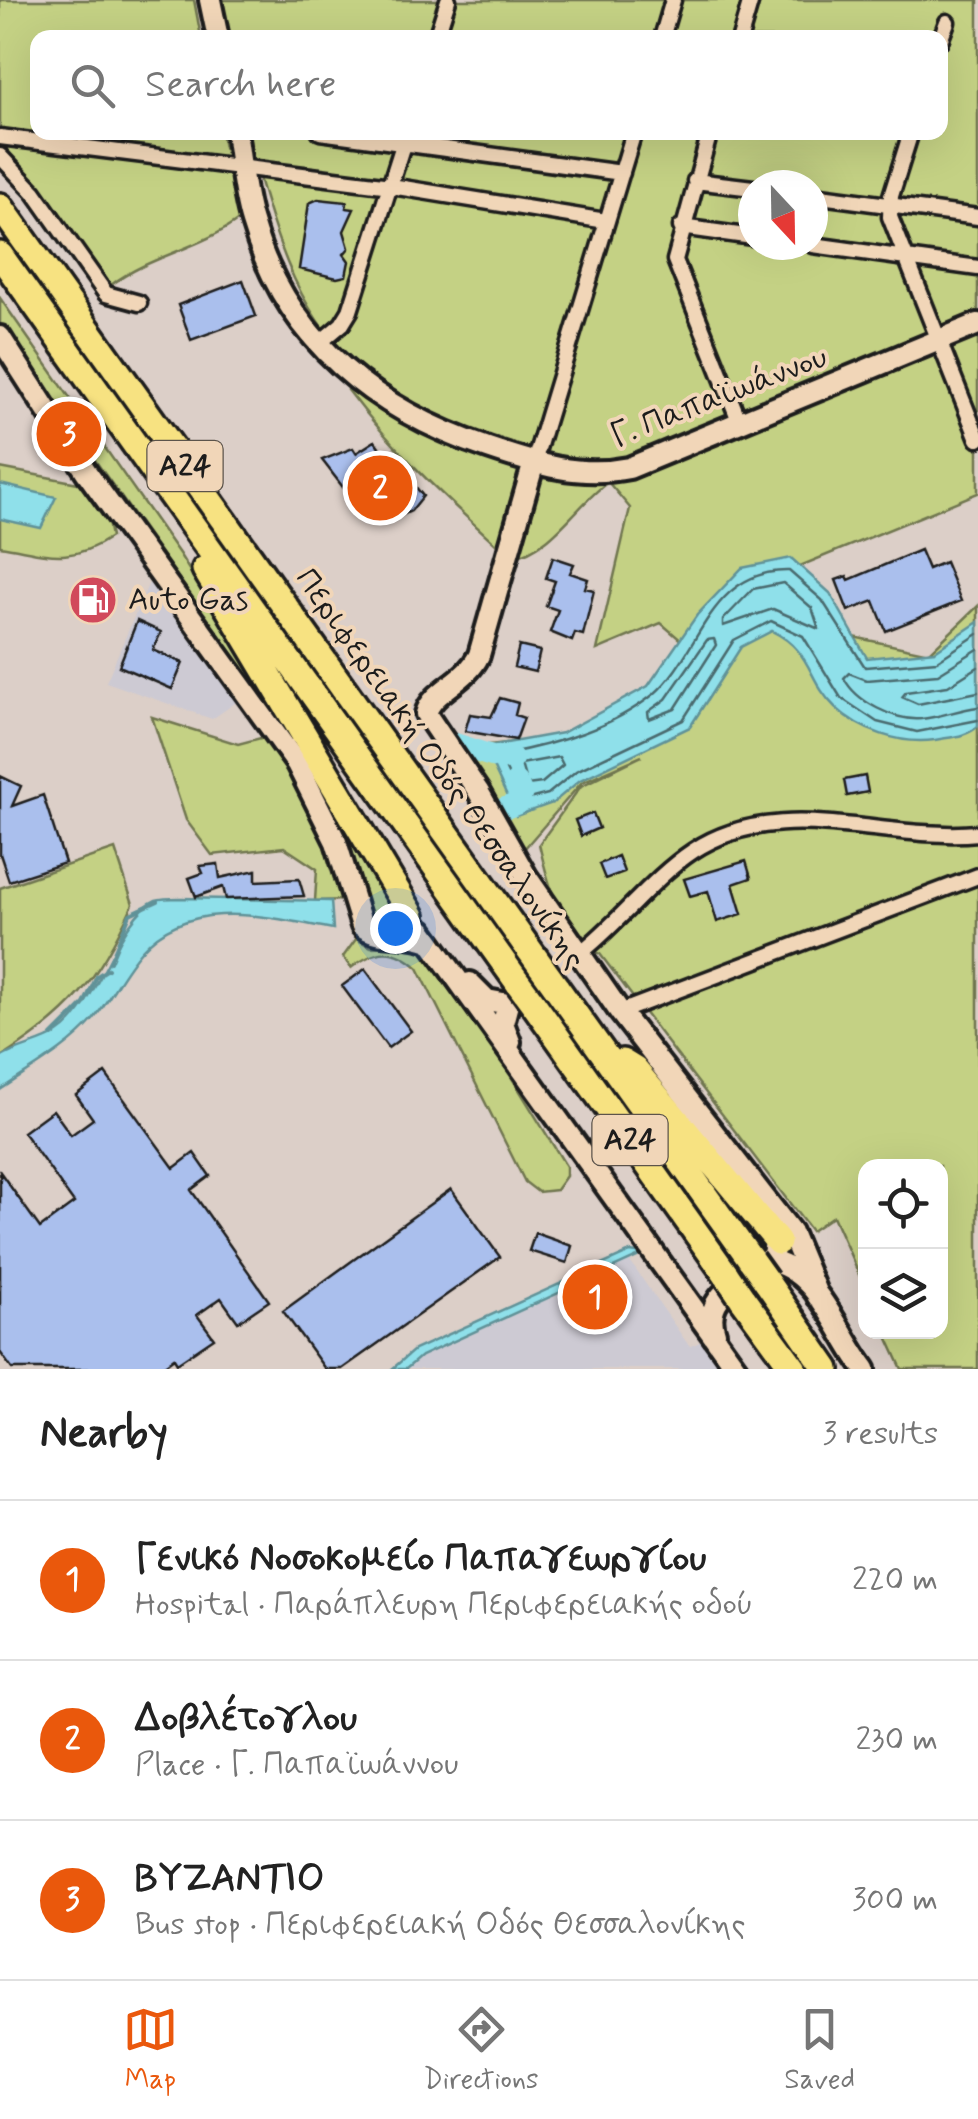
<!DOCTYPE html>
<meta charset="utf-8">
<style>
:root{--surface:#fff;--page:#f6f6f6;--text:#222;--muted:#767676;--line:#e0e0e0;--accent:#ea580c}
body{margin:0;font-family:Mynerve,sans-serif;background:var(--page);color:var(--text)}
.controls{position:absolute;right:30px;bottom:30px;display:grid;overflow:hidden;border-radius:20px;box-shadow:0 10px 40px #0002}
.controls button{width:90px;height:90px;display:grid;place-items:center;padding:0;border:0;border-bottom:2px solid var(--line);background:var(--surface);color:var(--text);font:50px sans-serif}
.compass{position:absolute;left:738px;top:170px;width:90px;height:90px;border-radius:50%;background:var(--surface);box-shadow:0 10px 40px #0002;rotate:158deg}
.you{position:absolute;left:395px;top:928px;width:35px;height:35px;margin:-25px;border:8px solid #fff;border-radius:50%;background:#1a73e8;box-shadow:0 0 0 15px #1a73e833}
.badge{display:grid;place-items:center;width:65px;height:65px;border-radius:50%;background:var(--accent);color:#fff;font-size:32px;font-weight:700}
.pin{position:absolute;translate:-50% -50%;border:5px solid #fff;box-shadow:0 2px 10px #0006}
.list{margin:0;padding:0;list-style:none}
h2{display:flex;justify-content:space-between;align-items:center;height:130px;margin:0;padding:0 40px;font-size:42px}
h2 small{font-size:32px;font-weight:400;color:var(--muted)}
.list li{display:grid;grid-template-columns:65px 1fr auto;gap:30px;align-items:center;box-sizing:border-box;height:160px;padding:0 40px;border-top:2px solid var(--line)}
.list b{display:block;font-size:38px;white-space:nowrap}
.list p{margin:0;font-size:32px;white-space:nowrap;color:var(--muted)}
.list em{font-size:32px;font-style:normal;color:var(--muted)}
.icon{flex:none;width:55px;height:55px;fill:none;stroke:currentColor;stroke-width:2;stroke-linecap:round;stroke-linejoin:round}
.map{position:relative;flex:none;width:978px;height:1369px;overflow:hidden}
.search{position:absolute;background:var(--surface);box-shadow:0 10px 40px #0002;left:30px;right:30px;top:30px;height:110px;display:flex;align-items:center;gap:25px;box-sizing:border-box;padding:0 35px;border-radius:20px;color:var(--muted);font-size:38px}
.sheet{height:610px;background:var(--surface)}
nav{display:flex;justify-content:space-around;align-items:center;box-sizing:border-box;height:140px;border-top:2px solid var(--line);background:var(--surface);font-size:28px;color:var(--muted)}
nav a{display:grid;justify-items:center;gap:5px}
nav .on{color:var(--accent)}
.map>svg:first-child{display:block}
</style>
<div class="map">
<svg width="978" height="1369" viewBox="0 0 978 1369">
<rect width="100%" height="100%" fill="#dccfc8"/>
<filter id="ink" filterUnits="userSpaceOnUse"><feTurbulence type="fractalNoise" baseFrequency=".01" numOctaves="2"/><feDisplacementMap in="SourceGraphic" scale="20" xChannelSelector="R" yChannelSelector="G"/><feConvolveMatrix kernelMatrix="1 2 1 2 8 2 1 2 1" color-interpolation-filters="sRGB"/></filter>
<g filter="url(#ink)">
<path fill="#cdcad3" d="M151 578 241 699 212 719 106 682Z
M633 1255 631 1263 687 1343 691 1346 702 1341 723 1369H393Z"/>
<path fill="#c4d184" stroke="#707650" stroke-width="2.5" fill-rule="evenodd" d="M0 0H194L201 37 38 38V132L221 133 240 219C200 249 151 255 111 285L0 152Z
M219 0H978V493L783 573 849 636 929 653 978 606V1369H902L885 1332H940V1166H866L865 1288 833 1216 811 1231 600 954C560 934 548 883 539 844L581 786 642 756 582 782 524 849 453 741 489 745 617 730 698 655 661 623 597 650 630 508 608 482C574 507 553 549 511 558 453 505 395 453 348 390L365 372C291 316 271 216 246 133L940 132V38L227 37ZM753 185H813V245H753Z
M0 298 180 555 397 909 389 921 377 922 368 910 338 822 303 754 0 326Z
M0 468 83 484 107 517 111 537C68 566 45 553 0 546Z
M152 717 238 744 272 735 305 787 346 900 315 901 317 869 284 847 212 855 186 820Z
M115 849 133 904C98 980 72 1013 0 1058V888Z
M356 939 371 947 417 945 488 1039 566 1166V1176L556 1190 538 1192 525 1182 418 968C394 946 376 949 351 968L343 957Z"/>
<path fill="#8fe0ea" stroke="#619298" stroke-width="2.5" d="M0 484 56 497 41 528 0 519Z
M791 558 830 593 867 658 935 651 978 622V726C967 737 950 737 935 740 901 745 860 731 835 707 807 680 812 650 772 631L741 647 690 727 580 780 553 803 516 816 484 747 562 733 648 686 697 615 742 568Z
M180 898 331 901 333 929C270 918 191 895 142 950 123 971 111 998 93 1020 68 1049 31 1069 0 1090V1058C18 1047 41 1044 58 1033 98 1007 119 915 156 900 162 898 173 898 180 898Z
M630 1252 644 1254 421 1356 406 1369H392L414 1350Z"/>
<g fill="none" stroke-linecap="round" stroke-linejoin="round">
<path stroke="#4a6a6e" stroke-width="2.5" d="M783 583 812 608 819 629 773 609 723 626V620L753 589Z
M978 634 937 661 865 667 822 600 789 571C709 569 700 655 654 694 612 728 556 744 505 754L501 759 521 801 548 794 576 771 683 720 734 640 771 621 803 636 841 698 877 722 917 732 978 720
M714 639 716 645 675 709 649 719 648 712 666 699 707 640Z
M978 649 938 674 867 680 849 673 844 678C856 702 895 721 921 719 941 717 959 709 978 707
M978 667 948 686 906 692 902 697 918 704 978 692
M559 757 563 765 542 783 527 785 521 764Z"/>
<path stroke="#619298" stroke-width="4" d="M110 962 130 914 158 901
M52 1036 84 1004 97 976 108 969"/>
<path stroke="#8fe0ea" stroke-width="22" d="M451 743C473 748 490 759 513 759
M496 812 518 803 522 793 516 782"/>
</g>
<path fill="#aabfed" stroke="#1c1c1c" stroke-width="2.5" d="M318 199 347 202 346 208 354 209 344 231 349 248 344 254 349 261 346 276 337 278 299 269 309 203Z
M243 280 256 316 191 340 178 305Z
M375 441 402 480 407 476 423 496 411 511 392 520 366 517 322 460 353 448 356 453Z
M920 550 928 569 945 562 961 601 886 631 874 601 848 611 836 580 847 576 849 580Z
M553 557 574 564 570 573 588 579 585 588 594 590 583 635 575 633 572 641 550 632 558 610 546 606 555 581 546 578Z
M88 593 104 605 94 618 78 606Z
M137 621 161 632 153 650 183 663 172 689 119 666Z
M519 646 540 651 535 672 514 667Z
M500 698 518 703 515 715 524 718 516 740 465 731 470 714 491 717Z
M0 776 21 786 12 806 43 795 65 863 9 881 0 854Z
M865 776 868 792 847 796 844 780Z
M593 813 599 828 581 836 575 820Z
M618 856 624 872 605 879 599 864Z
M746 861 751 878 733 884 742 914 717 922 708 891 690 896 684 879Z
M218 864 220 878 256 870V881L299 879 304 896 226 899 223 887 196 897 189 878 203 873 200 866Z
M365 969 411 1031 388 1048 342 986Z
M105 1073 174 1168 194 1153 210 1176 191 1190 269 1301 238 1322 221 1298 197 1315 214 1338 177 1363 174 1358 159 1369H12L0 1352V1172L40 1228 74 1203 23 1132 53 1110 71 1135 93 1119 76 1095Z
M451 1189 500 1257 342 1369H325L283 1311Z
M535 1233 572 1246 567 1263 529 1251Z"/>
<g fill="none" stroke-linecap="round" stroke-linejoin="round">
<g stroke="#1c1c1c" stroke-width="21">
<path id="street" d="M436 38 448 0
M662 38 673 0
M740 38 751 0
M940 41 947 22
M320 132 622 173
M710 132 675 260 740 423
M911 132 891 196 890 217 978 439
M0 137 391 186 606 221
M0 156 34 192 106 294 139 303
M695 181 753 188
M813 195 978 217
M681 227 753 237
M813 245 978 268
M317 345 342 324 350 311 407 132
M534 462 634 132
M579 954C619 923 651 879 693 851 779 794 883 842 978 833
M620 1012 978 876"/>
</g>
<g stroke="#1c1c1c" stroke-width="28">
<path id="secondary" d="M210 0 218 38
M236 132C241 162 243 193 252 222 286 340 375 410 488 448 535 464 579 478 629 468L978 324
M0 337 87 473 297 764 336 842 362 926C379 940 407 931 429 941
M534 462 479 655C466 683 432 690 426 714L478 791 526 876 620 1012 791 1232 818 1297
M422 930 737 1369
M470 983 487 1000 508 1004 503 1023 510 1042
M767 1261C816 1266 837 1333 865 1369
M715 1333C700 1292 749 1280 773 1255L777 1228"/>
</g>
<g stroke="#1c1c1c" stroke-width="32">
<path id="highway" d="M0 206 543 969
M0 255 519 984
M205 569 412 916
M556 987 751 1260
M533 1003 727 1276
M622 1062 635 1070 778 1242
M766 1281 827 1369
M742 1298 794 1369"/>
</g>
<use href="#street" stroke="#f1d6b8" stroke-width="14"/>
<use href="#secondary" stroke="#f1d6b8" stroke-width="20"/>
<use href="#highway" stroke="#f7e281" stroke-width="25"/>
<g stroke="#1c1c1c" stroke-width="32" stroke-linecap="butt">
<path id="highway-bridge" d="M543 969 556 987
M519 984 533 1003
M751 1260 766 1281
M727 1276 742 1298"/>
</g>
<use href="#highway-bridge" stroke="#f7e281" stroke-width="25"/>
</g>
</g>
<defs>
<g id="fuel-disc" transform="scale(2.5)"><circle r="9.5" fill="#d1495b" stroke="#f1d6b8"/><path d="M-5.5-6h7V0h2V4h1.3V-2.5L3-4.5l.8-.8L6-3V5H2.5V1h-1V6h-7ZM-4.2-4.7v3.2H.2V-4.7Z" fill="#fff"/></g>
</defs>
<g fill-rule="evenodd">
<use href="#fuel-disc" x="93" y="600"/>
</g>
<g text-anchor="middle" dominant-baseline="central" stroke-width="8" stroke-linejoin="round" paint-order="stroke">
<g fill="#f1d6b8" stroke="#5c544b" stroke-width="2.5">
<rect x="147.5" y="441" width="75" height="50" rx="8"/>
<rect x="592.5" y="1115" width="75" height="50" rx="8"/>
</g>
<g font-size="30" font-weight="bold" fill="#1c1c1c">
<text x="185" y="466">Α24</text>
<text x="630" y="1140">Α24</text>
</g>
<g font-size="32" fill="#1c1c1c" stroke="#f1d6b8">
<text transform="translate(719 397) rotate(-21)">Γ. Παπαϊωάννου</text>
<text transform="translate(440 769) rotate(55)">Περιφερειακή Οδός Θεσσαλονίκης</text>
</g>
<g font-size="32" fill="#1c1c1c" stroke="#f1d6b8" text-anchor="start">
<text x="128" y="600">Auto Gas</text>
</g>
</g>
</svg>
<div class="controls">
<button><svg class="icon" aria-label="locate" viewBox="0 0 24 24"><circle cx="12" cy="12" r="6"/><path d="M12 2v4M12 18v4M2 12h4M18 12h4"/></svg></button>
<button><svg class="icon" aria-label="layers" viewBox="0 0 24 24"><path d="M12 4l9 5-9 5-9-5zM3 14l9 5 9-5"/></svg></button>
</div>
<svg class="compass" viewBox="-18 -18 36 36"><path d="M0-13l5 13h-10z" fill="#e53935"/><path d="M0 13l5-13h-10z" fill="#767676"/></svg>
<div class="you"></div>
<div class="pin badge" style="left:595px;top:1297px">1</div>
<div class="pin badge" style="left:380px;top:488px">2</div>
<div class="pin badge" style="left:69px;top:434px">3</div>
<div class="search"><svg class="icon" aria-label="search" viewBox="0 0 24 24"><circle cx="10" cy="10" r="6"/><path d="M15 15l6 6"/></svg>Search here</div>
</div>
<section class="sheet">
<h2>Nearby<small>3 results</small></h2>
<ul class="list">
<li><span class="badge">1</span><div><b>Γενικό Νοσοκομείο Παπαγεωργίου</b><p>Hospital · Παράπλευρη Περιφερειακής οδού</p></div><em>220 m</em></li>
<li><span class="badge">2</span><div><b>Δοβλέτογλου</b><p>Place · Γ. Παπαϊωάννου</p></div><em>230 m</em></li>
<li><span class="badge">3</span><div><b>ΒΥΖΑΝΤΙΟ</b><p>Bus stop · Περιφερειακή Οδός Θεσσαλονίκης</p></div><em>300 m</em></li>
</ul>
</section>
<nav>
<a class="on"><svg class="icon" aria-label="map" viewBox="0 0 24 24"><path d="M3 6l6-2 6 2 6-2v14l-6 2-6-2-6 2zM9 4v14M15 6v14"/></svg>Map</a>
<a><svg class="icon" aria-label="directions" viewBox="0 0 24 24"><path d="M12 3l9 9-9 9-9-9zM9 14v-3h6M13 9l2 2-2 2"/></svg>Directions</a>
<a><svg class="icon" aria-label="saved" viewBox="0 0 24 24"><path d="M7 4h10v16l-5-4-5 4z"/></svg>Saved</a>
</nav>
